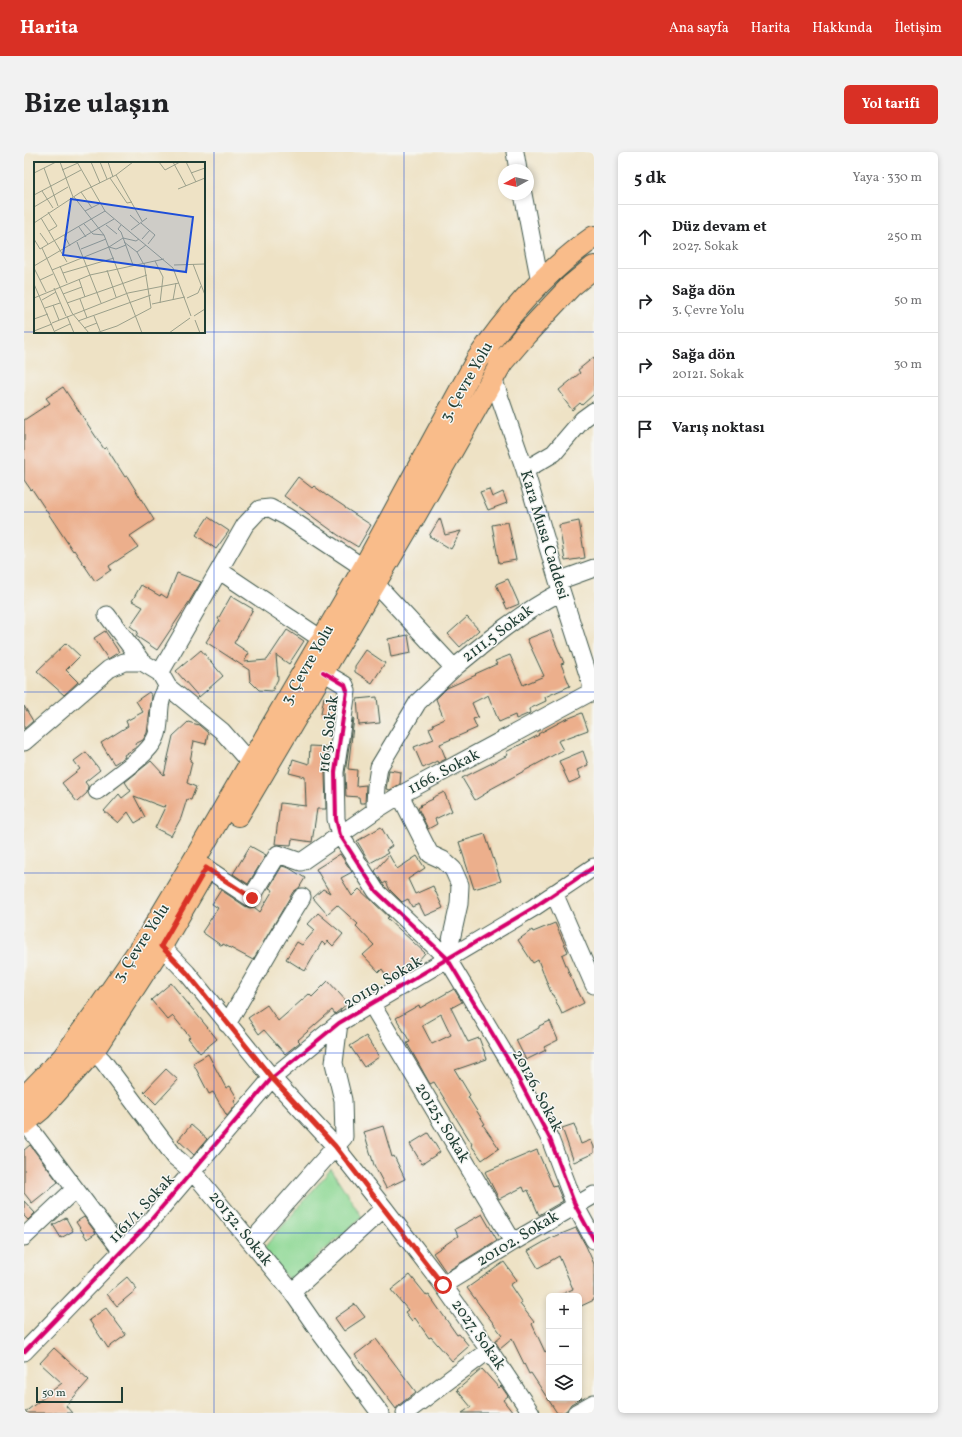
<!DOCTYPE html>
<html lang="tr">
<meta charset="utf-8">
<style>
:root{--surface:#fff;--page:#f2f2f2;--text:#202124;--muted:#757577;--line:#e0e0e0;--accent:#d93025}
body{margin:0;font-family:Vollkorn,serif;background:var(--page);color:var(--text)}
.controls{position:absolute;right:12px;bottom:12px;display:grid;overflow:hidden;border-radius:6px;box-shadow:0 2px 6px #0003}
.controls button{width:36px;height:36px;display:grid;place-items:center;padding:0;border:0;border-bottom:1px solid var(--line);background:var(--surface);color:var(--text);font:20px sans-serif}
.compass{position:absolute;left:474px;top:12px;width:36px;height:36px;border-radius:50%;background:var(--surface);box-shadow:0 2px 6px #0003;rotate:262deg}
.scale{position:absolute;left:12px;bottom:10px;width:87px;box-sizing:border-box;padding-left:4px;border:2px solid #1f3d34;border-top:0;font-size:11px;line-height:14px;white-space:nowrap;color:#1f3d34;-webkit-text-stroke:3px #f6f6f2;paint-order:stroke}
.stop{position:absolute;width:12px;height:12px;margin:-9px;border:3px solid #d93025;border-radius:50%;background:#fff}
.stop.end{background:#d93025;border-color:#fff;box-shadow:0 1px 4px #0008}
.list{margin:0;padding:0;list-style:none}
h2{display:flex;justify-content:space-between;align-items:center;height:52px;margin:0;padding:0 16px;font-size:17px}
h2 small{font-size:13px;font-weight:400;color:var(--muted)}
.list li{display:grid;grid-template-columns:26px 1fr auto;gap:12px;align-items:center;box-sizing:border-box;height:64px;padding:0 16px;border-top:1px solid var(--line)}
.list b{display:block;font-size:15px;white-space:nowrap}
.list p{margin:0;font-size:13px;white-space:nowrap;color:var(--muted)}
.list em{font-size:13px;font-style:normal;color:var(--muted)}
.icon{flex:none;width:22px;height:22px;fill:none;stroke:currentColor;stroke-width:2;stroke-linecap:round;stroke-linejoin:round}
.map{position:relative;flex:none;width:570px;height:1261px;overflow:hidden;border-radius:6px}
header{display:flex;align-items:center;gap:24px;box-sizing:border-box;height:56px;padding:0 20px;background:var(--accent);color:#fff}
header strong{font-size:19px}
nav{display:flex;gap:22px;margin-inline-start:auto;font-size:14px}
.intro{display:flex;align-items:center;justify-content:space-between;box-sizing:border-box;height:96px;padding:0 24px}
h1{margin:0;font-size:28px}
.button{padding:10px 18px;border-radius:6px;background:var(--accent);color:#fff;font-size:14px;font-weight:700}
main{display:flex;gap:24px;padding:0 24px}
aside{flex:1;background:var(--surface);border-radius:6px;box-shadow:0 2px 6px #0003}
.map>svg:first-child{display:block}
</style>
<header>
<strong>Harita</strong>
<nav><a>Ana sayfa</a><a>Harita</a><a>Hakkında</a><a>İletişim</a></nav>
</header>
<div class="intro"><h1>Bize ulaşın</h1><a class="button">Yol tarifi</a></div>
<main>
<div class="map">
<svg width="570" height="1261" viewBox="0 0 570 1261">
<rect width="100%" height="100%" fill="#f6f6f2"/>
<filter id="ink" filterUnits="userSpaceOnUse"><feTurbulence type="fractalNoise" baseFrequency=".025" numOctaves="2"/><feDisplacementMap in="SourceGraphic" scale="8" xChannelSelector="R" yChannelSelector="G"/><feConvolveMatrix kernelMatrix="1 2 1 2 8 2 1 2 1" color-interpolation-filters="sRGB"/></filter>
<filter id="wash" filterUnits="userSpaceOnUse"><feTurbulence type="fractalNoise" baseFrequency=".012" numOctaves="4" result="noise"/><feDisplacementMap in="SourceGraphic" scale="16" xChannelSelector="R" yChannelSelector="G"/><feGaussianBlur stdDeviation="0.9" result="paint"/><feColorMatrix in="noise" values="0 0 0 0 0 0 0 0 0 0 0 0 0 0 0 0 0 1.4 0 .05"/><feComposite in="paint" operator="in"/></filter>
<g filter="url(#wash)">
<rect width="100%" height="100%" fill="#eee2c5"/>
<path fill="#8ed894" stroke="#568a64" d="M307 1017 338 1065 266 1129 239 1097Z"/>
<g id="blocks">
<path fill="#ecaf8c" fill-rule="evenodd" d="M570 205V242L558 253 556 251 548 258 539 246 540 245 535 238 556 221 554 218Z
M39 235 80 297 82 295 101 325 103 324 130 368 106 384 114 395 85 414 87 418 71 429 50 398 49 399 8 337 7 338 0 328V268L26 251 22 246Z
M274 325 288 336 290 334 303 344V343L321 355V356L347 373 334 395 314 383 260 344Z
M465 337 468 345 479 340 483 351 464 358 456 340Z
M184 365 205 379 192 397 172 383Z
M416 366 421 383 437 379 427 397 405 384Z
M555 369 561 406 541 409 535 373Z
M484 370 492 408 475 411 468 373Z
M153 421 177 430 165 450 133 498 112 484 114 480 106 474 119 455 108 449 117 433 136 444 137 442 143 446Z
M484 427 495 452 483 457 472 432Z
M207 444 229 457 210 491 225 501 220 510 243 508 263 478 280 489 265 512 252 503 254 527 248 539 235 538 226 529 225 518 182 490 196 468 194 467Z
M443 465 455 478 436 495 424 482Z
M526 478 540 511 537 512 546 534 521 545 522 549 505 557 506 561 492 567 491 563 475 570 464 543 448 551 454 565 449 567 453 576 416 592 422 607 414 611 413 609 399 616 390 595 410 587 405 576 410 574 409 572 420 567 412 547 423 536 452 523 451 522 473 512 471 509 486 503 499 533 520 524 503 487Z
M81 479 95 500 84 507 70 486Z
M384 483 387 501 367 505 364 487Z
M42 491 56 504 42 518 54 530 40 543 13 519Z
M177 498 199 524 175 545 152 519Z
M342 498 361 511 348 531 331 520V514Z
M125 540 128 544 123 581 119 588 111 592 112 595 111 596 100 603 101 605 90 612 77 591 104 574 102 569 119 560 112 549Z
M300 545 312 547 309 564 297 562Z
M353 545 356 571 335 573 333 547Z
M0 554 9 569 0 577Z
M558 561 564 578 534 589 539 598 463 639 464 640 451 648 438 626 484 603 482 600 515 583 514 582 540 568Z
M329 566H330L324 617 333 618 332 634 342 633 341 651H336L335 645 322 644 321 621Z
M164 570 175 573 184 581 182 592 170 589 166 609 168 610 163 631 172 635 167 648 163 647 157 666 147 684 131 676 142 653 139 655 110 644 121 665 111 671 104 660 94 671 80 659 95 642 98 646 107 639 101 630 127 609 140 623 149 584Z
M286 594 305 595 301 620 302 657H293L288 690 268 687 267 693 251 692 256 651 282 654 281 625 265 621 269 607 285 612Z
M559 599 564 613 553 618 557 626 545 631 535 609Z
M62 600 76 618 61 630 64 634 63 641 53 650 38 631 56 617 50 609Z
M365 618 377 620 376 632 366 638 362 637Z
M420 640 428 659 411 667 413 672 404 677 394 656 397 654 396 653 409 647 408 646Z
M357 675 368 694 362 698 364 701 346 711 333 689Z
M461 682 477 729 450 737 435 690Z
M226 694 242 703 224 732 209 722Z
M316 702 328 720 317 726 328 744 335 737 365 765 363 766 401 801 388 816 366 829 358 817 355 820 339 803 350 793 332 774 334 772 313 753 303 762 289 746 299 737 306 741 292 717Z
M365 703 373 717 393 704 401 716 384 727 391 742 409 734 419 756 401 764 395 752 388 755 384 747 378 750 366 738 362 730 359 732 351 719Z
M258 714 265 716 281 726 275 736 269 740 229 808 199 792 198 794 178 780 194 756 188 752 197 738 221 754 226 756 230 755 236 760 249 738 245 736Z
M294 761 319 782 309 794 304 789 301 793 298 790 281 819 262 807 273 790 278 793 291 778 284 772Z
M531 771 544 800 538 803 552 838 553 837 560 851 538 862 529 843H528L514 808 509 811 494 788 508 778 509 780Z
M304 829 324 851 311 862 308 858 274 888 276 890 261 902 240 878 235 882 224 866 243 853 254 869 285 842 288 845Z
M147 831 193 887 176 901 164 886 166 885 149 864 144 868 127 848Z
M430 837 438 850 427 856 444 890 455 886 463 907 431 918 446 943 444 945 461 972 459 973 475 996 458 1008 447 993 448 992 410 930 406 932 383 891 386 890 372 866 395 853 396 856ZM417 862 427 883 408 892 398 873Z
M526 869 534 888 520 895 522 898 502 908 492 888 515 876V874Z
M342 884 355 905 340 915 326 894Z
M184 902 202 936 206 934 213 946 210 949 212 953 203 964 189 940 185 942 169 911Z
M142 917 154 928 132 952 120 940Z
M550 972 557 992 567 988 570 995V1001L550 1010 538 976Z
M167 973 183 987 170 1003 154 988Z
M359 974 368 1005 370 1004 381 1027 362 1036 350 1013 340 980Z
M404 981 416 1000 398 1012 386 992Z
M6 993 34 1030 8 1051 0 1041V998Z
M513 998 529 1034 532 1033 539 1049 515 1063 504 1038 501 1040 499 1035 475 1047 461 1020Z
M0 1049 11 1061 4 1068 0 1064Z
M458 1062 473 1088 422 1120 409 1101 434 1084 431 1077Z
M60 1065 72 1081 63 1087 52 1070Z
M42 1066 49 1079 37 1086 29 1073Z
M552 1076 562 1094 570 1112V1148L555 1155V1144H534L549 1137 535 1104 514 1116 504 1099 527 1086Z
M480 1110 493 1128 486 1133 498 1151 496 1152 510 1170 508 1172 521 1200 525 1197V1246H558L547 1252 543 1258 538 1261H533L507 1221 505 1222 488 1187 476 1197 471 1189 478 1183 443 1136Z
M386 1123 403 1144 405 1143 433 1183 435 1182 445 1194 428 1209 407 1185 405 1186 391 1166 388 1169 381 1160 384 1158 367 1138Z
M103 1125 113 1137 93 1154 83 1142Z
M331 1152 341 1165 320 1179 311 1166Z
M82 1156 102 1183 84 1196 65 1168Z
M352 1187 392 1240 375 1253 372 1257 331 1203Z
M30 1196 65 1228 42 1254 48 1261H0L38 1231 16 1211Z
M458 1217 475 1236 477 1234 484 1244 479 1248 489 1261H438L447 1255 433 1238Z"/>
</g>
</g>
<g filter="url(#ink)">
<use href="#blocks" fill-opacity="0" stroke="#3e564a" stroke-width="1"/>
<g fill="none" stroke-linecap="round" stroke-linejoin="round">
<g stroke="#3e564a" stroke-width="19">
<path id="minor" d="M491 0 494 18
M499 42 516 130
M469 226 501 318 534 429 570 541
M501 318 530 301 559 267 570 259
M196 419 299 488
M534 429 570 416
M351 431 430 516C464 488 498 460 537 440
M83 463 118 510 136 521 144 535 198 579 226 611
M299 520 321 533 323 539 311 620 312 667 316 683 352 739 423 806 486 911 526 987 551 1053 570 1088
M136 521 221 373 236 357 246 356 263 365 340 416
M0 590 85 517 100 510H118
M73 639C89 626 125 603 132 585 137 574 134 560 137 549 138 544 141 539 144 535
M376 643 406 702 419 708 429 717 436 733 435 752 423 806
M352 658 351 652 352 634 355 615 394 550 430 516
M182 716 227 746 254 702 277 710 352 658 376 643 569 539
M530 741 570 833
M137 794 163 821 248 926 311 994 360 1056 419 1133 465 1198 507 1261
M348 853 489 1090
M203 872 254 784 278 745
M69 899 79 909 151 1005 169 1020 268 1140 297 1182 356 1261
M1 970 97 1098
M0 1085 51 1037
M227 1090 320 985 319 948 310 911 315 871
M419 1133 489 1090 570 1043
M268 1140 360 1056
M0 1200 120 1076 248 926 315 871 509 756 570 715
M381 1261 465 1198
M552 1261 570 1251"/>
</g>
<g stroke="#3e564a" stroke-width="24">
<path id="major" d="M214 663 390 365 478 210 502 182 530 152 547 134 570 115
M0 946 39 906 76 855 125 784 171 707 340 416 453 208C485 161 523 118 570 85
M0 971 17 957 69 899 137 794 181 718"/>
</g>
<use href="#minor" stroke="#fff" stroke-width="17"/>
<use href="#major" stroke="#f9bc8a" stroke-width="22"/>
<g stroke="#f6f6f2" stroke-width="6">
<path id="cycleway" d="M299 520 321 533 323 539 311 620 312 667 316 683 352 739 423 806 486 911 526 987 551 1053 570 1088
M0 1200 120 1076 248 926 315 871 509 756 570 715"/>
</g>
<use href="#cycleway" stroke="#d6006c" stroke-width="4"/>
</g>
</g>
<g fill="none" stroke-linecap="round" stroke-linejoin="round" filter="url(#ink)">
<path stroke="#d93025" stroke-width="5" d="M228 746 182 716 137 794 163 821 248 926 311 994 419 1133"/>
</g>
<path fill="none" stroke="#1d4ed8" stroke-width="1" stroke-opacity="0.55" d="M190 0V1261M380 0V1261M0 180H570M0 360H570M0 540H570M0 721H570M0 901H570M0 1081H570"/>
<g text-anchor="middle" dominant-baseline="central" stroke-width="3" stroke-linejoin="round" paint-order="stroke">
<g font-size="16" fill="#1f3d34" stroke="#f6f6f2">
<text transform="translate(443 230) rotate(-60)">3. Çevre Yolu</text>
<text transform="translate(520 383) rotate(73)">Kara Musa Caddesi</text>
<text transform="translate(474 482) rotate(-37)">2111.5 Sokak</text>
<text transform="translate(284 513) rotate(-60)">3. Çevre Yolu</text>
<text transform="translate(305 582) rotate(-83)">1163. Sokak</text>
<text transform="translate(420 620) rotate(-28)">1166. Sokak</text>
<text transform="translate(118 791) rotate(-57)">3. Çevre Yolu</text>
<text transform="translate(359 831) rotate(-31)">20119. Sokak</text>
<text transform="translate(513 939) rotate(62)">20126. Sokak</text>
<text transform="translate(418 971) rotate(59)">20125. Sokak</text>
<text transform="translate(118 1057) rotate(-47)">1161/1. Sokak</text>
<text transform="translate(216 1077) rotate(51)">20132. Sokak</text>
<text transform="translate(494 1087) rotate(-31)">20102. Sokak</text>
<text transform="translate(454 1183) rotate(55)">2027. Sokak</text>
</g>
</g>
<g transform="translate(10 10)">
<rect width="171" height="171" fill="#eee2c5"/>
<path fill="none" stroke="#9ba08b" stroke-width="1" d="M26 0 39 35M43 0 71 49 139 106 157 154M57 0 66 21M66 0 73 17M74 0 79 15M125 0 131 8 146 0M139 0 152 24M152 0 162 20M10 6 24 44M28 8 44 1M0 11 22 0M157 11 171 6M82 13 108 59M76 16 93 41 98 40M144 27 171 16M8 29 19 46M47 30 58 46M0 33 47 8M40 35 70 73 108 171M0 45 34 25M51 49 65 42M14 50 23 64 15 69M96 53 105 61M7 56 33 100M0 61 47 30 82 13 99 0M107 61 121 73 114 82M50 62 59 72 70 73M72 63 83 72M87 63 84 67 87 70 99 103M45 65 52 75M97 68 113 56M6 71 14 82M30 73 36 84M0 77 6 87 71 49M108 77 116 68M43 80 67 141M90 80 103 90M75 85 82 87 92 83M8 86 38 151 55 171M47 87 72 77M121 99 129 115 126 141M109 101 103 90 112 83M159 102 171 133M140 103 171 102M0 104 80 57M26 104 33 121M0 106 12 130M18 108 75 85 89 76 102 79 105 77M73 108 82 135M29 111 80 96M45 117 51 135M6 118 19 112M0 122 21 171M20 126 32 154M29 132 48 125M0 136 56 113 130 97M153 136 164 131 167 124M46 137 53 156M8 138 22 130M139 138 142 121M33 141 113 113M118 142 151 135M19 143 25 158M11 146 26 141M33 154 40 171M60 154 66 169M160 154 171 147M0 157 14 152M161 158 166 171M44 159 117 133M18 161 94 131 145 121M50 166 63 161M0 169 18 162M21 169 36 162M62 171 83 164 117 146 110 101M135 171 156 156"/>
<path fill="#1d4ed8" fill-opacity="0.15" stroke="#1d4ed8" stroke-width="2" d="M37 37 159 55 152 110 29 93Z"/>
<rect width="171" height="171" fill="none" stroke="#1f3d34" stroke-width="2"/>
</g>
</svg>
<div class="controls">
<button>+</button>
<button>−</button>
<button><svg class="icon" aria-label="layers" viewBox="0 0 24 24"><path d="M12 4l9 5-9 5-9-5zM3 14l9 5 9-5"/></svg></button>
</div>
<svg class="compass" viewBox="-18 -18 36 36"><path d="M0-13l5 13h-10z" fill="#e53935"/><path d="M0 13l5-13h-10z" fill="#757577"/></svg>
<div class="scale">50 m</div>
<div class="stop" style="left:419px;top:1133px"></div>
<div class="stop end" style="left:228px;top:746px"></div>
</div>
<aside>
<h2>5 dk<small>Yaya · 330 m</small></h2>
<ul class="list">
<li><svg class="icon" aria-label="ahead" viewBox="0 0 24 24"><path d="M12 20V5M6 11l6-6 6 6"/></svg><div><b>Düz devam et</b><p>2027. Sokak</p></div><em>250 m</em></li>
<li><svg class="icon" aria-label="right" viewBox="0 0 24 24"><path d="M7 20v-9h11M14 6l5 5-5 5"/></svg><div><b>Sağa dön</b><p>3. Çevre Yolu</p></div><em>50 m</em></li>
<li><svg class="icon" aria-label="right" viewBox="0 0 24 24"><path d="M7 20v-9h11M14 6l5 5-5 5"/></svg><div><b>Sağa dön</b><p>20121. Sokak</p></div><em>30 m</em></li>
<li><svg class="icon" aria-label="arrive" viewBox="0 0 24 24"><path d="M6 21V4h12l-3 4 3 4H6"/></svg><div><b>Varış noktası</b></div></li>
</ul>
</aside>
</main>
